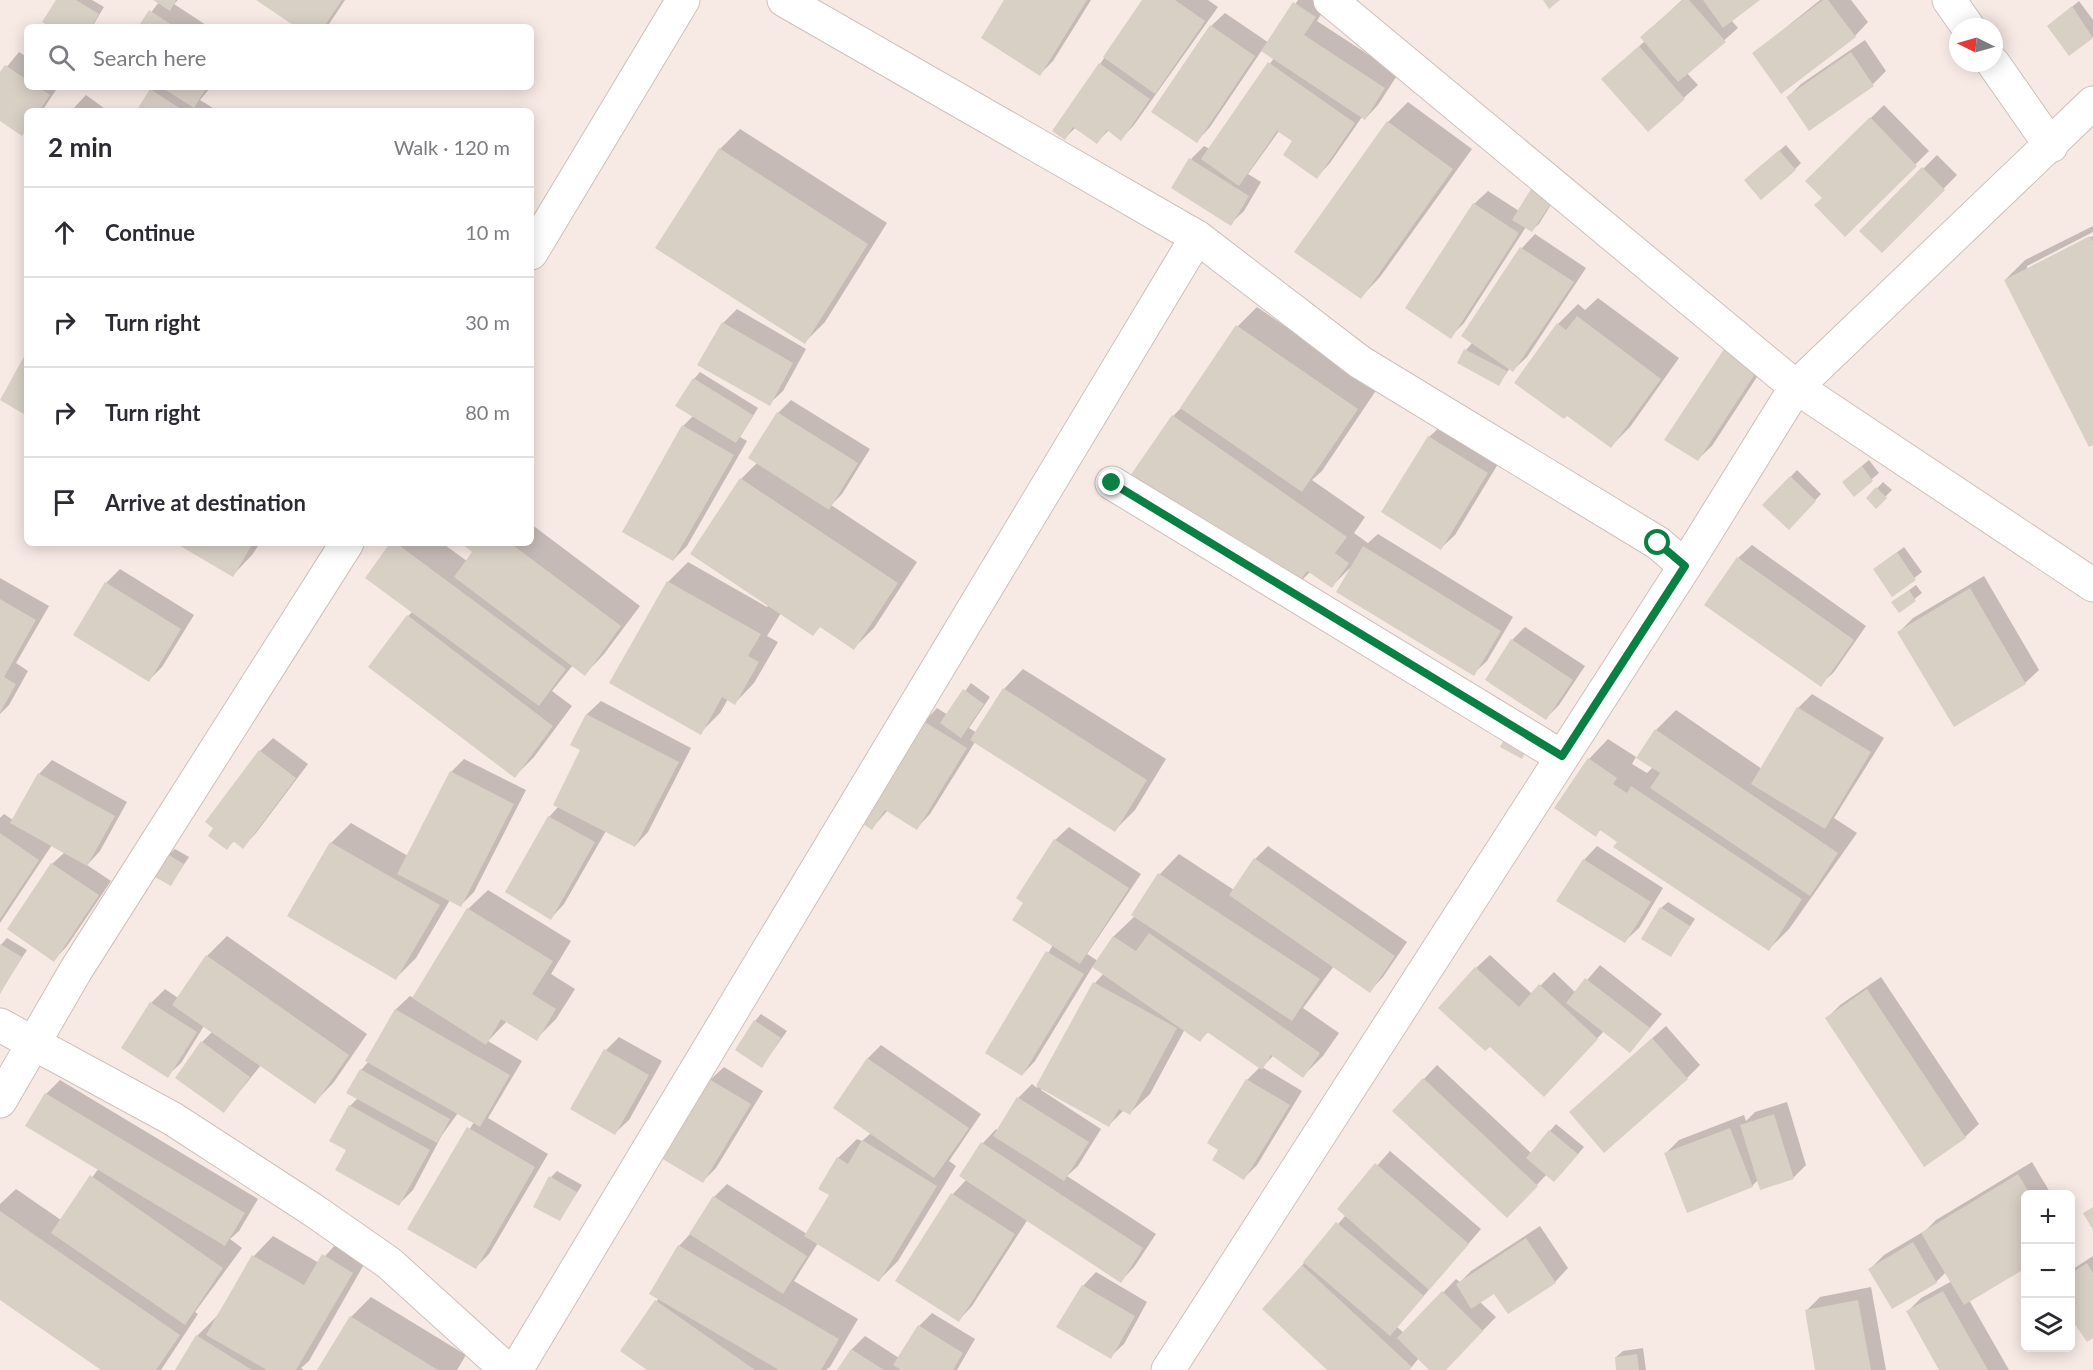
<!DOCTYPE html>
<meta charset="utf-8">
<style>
:root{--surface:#fff;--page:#f7f7f7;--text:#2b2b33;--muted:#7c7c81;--line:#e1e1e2}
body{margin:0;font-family:Lato,sans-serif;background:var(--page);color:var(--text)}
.controls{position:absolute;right:18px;bottom:18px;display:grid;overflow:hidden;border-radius:9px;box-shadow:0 3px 15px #0003}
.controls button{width:54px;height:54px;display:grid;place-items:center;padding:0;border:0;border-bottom:2px solid var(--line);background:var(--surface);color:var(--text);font:30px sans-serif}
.compass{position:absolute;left:1949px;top:18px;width:54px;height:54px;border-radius:50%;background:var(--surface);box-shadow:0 3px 15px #0003;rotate:275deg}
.stop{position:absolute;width:18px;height:18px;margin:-14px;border:4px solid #0b8043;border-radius:50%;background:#fff}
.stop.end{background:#0b8043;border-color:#fff;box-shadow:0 2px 6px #0008}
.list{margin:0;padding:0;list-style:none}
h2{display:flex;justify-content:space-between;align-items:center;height:78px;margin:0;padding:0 24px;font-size:26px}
h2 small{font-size:20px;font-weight:400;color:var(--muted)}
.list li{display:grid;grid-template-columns:39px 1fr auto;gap:18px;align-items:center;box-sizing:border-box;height:90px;padding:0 24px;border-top:2px solid var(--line)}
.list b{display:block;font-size:22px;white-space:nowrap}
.list em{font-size:20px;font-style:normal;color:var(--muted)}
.icon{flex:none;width:33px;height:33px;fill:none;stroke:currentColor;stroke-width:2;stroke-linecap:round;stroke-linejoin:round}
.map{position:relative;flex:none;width:2093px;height:1370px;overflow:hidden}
.search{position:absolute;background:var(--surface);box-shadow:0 3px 15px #0003;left:24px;top:24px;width:510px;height:66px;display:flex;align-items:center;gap:15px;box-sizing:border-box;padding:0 21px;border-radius:9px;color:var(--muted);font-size:22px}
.panel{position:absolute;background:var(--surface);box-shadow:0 3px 15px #0003;left:24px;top:108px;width:510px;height:438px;border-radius:9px}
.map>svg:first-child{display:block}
</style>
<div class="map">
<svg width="2093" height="1370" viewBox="0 0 2093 1370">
<rect width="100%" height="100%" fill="#f7e9e4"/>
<path fill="#0003" d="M57 0H92L104 7 92 27H54Z
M156 0H178L174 4 209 27H140L159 2Z
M258 0H345L327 27H299Z
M1006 0H1091L1053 61 1040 74Z
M1144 0H1208L1218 7 1134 125 1121 139 1109 130 1097 142 1076 127 1065 138 1100 64Z
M1298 0H1323L1328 3 1317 21 1398 74 1378 105 1365 119 1362 117 1330 163 1317 177 1294 141 1279 131 1248 174 1261 182 1244 211 1230 224 1191 159 1204 146 1210 149 1274 58 1262 50 1210 127 1197 141 1211 26 1225 13 1269 43Z
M1682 0H1758L1731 20 1738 28 1687 73 1698 85 1648 130 1617 66 1645 41 1642 37Z
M1820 0H1851L1868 22 1855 36 1754 53Z
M2079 1 2093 20V36L2069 54 2049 26Z
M1865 40 1886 71 1873 84 1809 129 1788 97 1801 84Z
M19 52 27 57V87H58L42 111H27V129L0 119V75Z
M154 87H211L200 100 218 111H138Z
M86 95 108 111H71Z
M1408 102 1472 149 1380 277 1361 297 1296 251 1388 122Z
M1884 105 1929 151 1845 234 1824 198 1807 181Z
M740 129 887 223 825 322 805 342 720 149Z
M1786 145 1801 163 1795 169 1752 174Z
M1937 155 1957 175 1882 251 1861 231Z
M1560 190 1539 224 1532 230 1526 227 1464 323 1450 337 1474 204 1488 191 1519 211Z
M2093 226V232L2027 266V270L2093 236V443L2005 280 2025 260Z
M1535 234 1586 268 1527 357 1513 370 1510 368 1499 384 1466 350 1473 342 1463 335 1522 248Z
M1598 298 1679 358 1630 427 1611 446 1558 324 1578 304 1585 310Z
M1257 307 1377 389 1322 471 1312 480 1365 517 1354 533 1368 543 1378 534 1513 617 1487 661 1473 674 1350 568 1332 586 1310 572 1294 588 1173 416 1184 405 1238 326Z
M737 309 806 349 783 391 769 404 723 323Z
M1738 336 1770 357 1712 446 1698 459 1725 350Z
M700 372 758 408 740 437 747 441 687 546 673 560 683 426 694 415V379Z
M791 400 870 449 842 494 831 505 917 562 874 628 854 648 821 626 813 634 781 613 767 636 778 642 754 683 735 703 728 699 720 713 700 733 668 582 688 562 767 607 769 605 692 554 741 479 757 463 778 413Z
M1443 424 1501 459 1455 535 1441 548 1429 437Z
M1869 460 1879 473 1854 494 1851 475Z
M1797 470 1821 494 1789 528 1764 505Z
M1883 482 1892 490 1876 506 1868 498Z
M531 524 640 606 604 654 585 674 573 665 552 691 572 706 534 757 515 776 408 616 413 611 392 543H442L467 561 474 551 464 543H531Z
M178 543H260L252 555 233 575Z
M1752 545 1866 626 1834 672 1820 685 1738 558Z
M1904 547 1922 572 1892 595 1875 569Z
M120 569 194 615 162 667 149 680 106 583Z
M1984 576 2039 670 2025 683 1899 632 1913 618Z
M0 578 49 606 16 663 28 671 9 705 0 714Z
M1916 585 1922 593 1899 611 1893 602Z
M1525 627 1585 666 1559 705 1546 718 1512 640Z
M1023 669 1166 759 1135 810 1115 830 975 742 930 814 917 828 888 810 872 828 924 722 937 708 948 715 971 683 990 697 969 728 977 733 1004 689Z
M1812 694 1884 738 1834 818 1857 833 1789 929 1769 949 1601 829 1596 835 1589 759 1608 739 1636 757 1632 764 1647 773 1653 767 1656 730 1676 710 1762 769 1798 708Z
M601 701 691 748 648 832 635 846 606 831 564 904 551 918 549 817 559 806 582 749 572 744 587 714Z
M273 738 308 764 256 833 243 847 235 840 227 848 260 751Z
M464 759 526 790 474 892 461 905 450 900 416 958 396 978 289 915 331 843 351 823 408 856 451 772Z
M52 760 127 802 100 851 87 865 111 881 67 946 54 960 9 929 52 864 65 852 52 845 0 923V818L4 814 13 820 39 774Z
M1069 827 1141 874 1087 954 1098 961 1114 936 1135 916 1160 874 1179 854 1234 890 1255 859 1268 846 1407 942 1383 977 1370 991 1334 966 1303 1008 1339 1033 1323 1056 1303 1076 1274 1055 1262 1067 1302 1091 1257 1165 1244 1178 1247 1080 1260 1067 1209 1031 1200 1040 1185 1029 1150 1094 1130 1113 1124 1110 1109 1125 1042 1088 1041 1090 1101 1129 1078 1166 1067 1176 1156 1234 1134 1267 1121 1281 1028 1219 972 1306 959 1320 897 1280 953 1194 967 1179 961 1175 983 1143 996 1129 998 1131 1018 1098 1032 1084 1037 1088 1095 983 1104 973 1093 966 1035 1061 1022 1075 987 1053 1053 945 1025 903 1055 840Z
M1597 846 1663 888 1639 928 1625 941 1584 860Z
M175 849 189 857 171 884 168 855Z
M488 890 571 941 551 974 575 989 556 1019 536 1039 507 1021 488 1041 522 1061 488 1118 548 1154 489 1254 475 1268 409 1228 474 1122 458 1113 442 1135 413 1190 399 1204 348 1149 350 1106 358 1098 361 1070 369 1061 367 1060 396 1009 410 996 414 998 468 909Z
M1668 902 1695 919 1671 955 1661 908Z
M227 936 367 1034 334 1082 315 1102 261 1065 224 1111 202 1042 212 1032 204 1026 181 1063 167 1076 123 1047 151 1003 165 989 178 998 207 956Z
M7 938 27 950 0 992V946Z
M1490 955 1532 994 1554 972 1576 993 1600 965 1662 1014 1630 1051 1604 1031 1557 1082 1476 968Z
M1881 977 1979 1124 1965 1137 1827 1018 1840 1005Z
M761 1014 787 1031 762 1066 755 1021Z
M1666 1026 1700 1065 1687 1078 1584 1099Z
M619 1037 662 1061 629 1120 615 1133 606 1050Z
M881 1045 981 1114 949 1161 956 1166 898 1261 879 1280 818 1243 794 1281 858 1319 830 1367 826 1370H650L622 1350 659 1298 679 1246 690 1234 714 1197 727 1184 807 1234 831 1195 838 1158 857 1139 862 1141 871 1133 835 1107 868 1058Z
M1437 1065 1531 1153 1556 1124 1584 1147 1561 1174H1547L1520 1203 1394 1111Z
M724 1067 763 1091 716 1168 703 1181 710 1080Z
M60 1080 258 1199 239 1231 230 1239 242 1248 195 1312 198 1314 161 1370H104L0 1298V1204L16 1189 61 1220 99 1168 46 1094Z
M1787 1102 1806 1165 1793 1178 1758 1180 1752 1186 1666 1153 1679 1140 1744 1115 1746 1121 1755 1112Z
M1390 1151 1481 1229 1397 1327 1404 1333 1456 1279 1460 1282 1471 1271 1540 1226 1568 1268 1555 1282 1495 1292 1480 1302 1496 1317 1444 1370H1431L1419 1358 1409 1370H1329L1264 1309 1346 1215 1339 1209Z
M2032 1162 2051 1194H2026L1969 1300 2009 1370H1941L1908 1311 1921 1298 1952 1281 1946 1272 1936 1282 1870 1269 1884 1255 1926 1230 1936 1220Z
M557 1171 582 1185 560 1219 551 1177Z
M273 1236 319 1263 343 1236 371 1252 309 1361 301 1368 304 1370H177L197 1336 217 1316 254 1256Z
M2093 1256V1336L2070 1314V1271Z
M1096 1272 1147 1302 1124 1344 1110 1357 1083 1286Z
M1871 1287 1886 1370H1817L1806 1311 1820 1297Z
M371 1297 466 1355 457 1370H319L351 1317Z
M932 1313 975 1339 957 1370H839L852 1349 865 1336 899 1358 919 1326Z
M1643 1348 1646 1370H1618L1616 1357 1623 1351Z"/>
<path fill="#d8d0c5" d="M56 0H76L99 14 91 27H51L42 22Z
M153 0H176L170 11Z
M256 0H342L324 27H296Z
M1004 0H1087L1040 76 981 38Z
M1142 0H1175L1205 21 1155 94 1103 57Z
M1543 0H1560L1549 9Z
M1683 0H1689L1726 42 1678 82 1640 37Z
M1703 0H1760L1723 28Z
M1823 0H1828L1856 37 1781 94 1752 53Z
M1293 2 1316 17 1304 35 1385 88 1365 120 1261 51Z
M2072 6 2093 38 2069 56 2047 26Z
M149 10 175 27H138Z
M1210 25 1255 56 1197 143 1151 112Z
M1639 46 1685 99 1648 132 1601 79Z
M1851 52 1874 86 1809 131 1786 97Z
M1268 62 1355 123 1317 179 1283 155 1292 141 1277 131 1239 186 1201 159Z
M1099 63 1150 99 1121 141 1107 130 1097 144 1073 127 1065 140 1052 131Z
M5 65 27 80V87H38L50 95 39 111H27V129L22 136 0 121V72Z
M161 87H207L194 108Z
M150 89 184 111H136Z
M1870 117 1917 166 1845 237 1814 205 1822 198 1805 181Z
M1387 121 1453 169 1361 299 1294 252Z
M719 148 868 244 805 344 655 248Z
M1779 150 1796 170 1761 200 1744 180Z
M1189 158 1249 196 1231 226 1171 188Z
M1922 167 1945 190 1882 253 1859 231Z
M1534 184 1555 197 1532 232 1512 220Z
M1473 203 1519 233 1451 339 1405 308Z
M2090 236 2093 241V445L2089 447 2004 280Z
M1520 247 1574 282 1513 372 1461 336Z
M1577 316 1661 379 1611 448 1567 416 1564 419 1514 383 1557 323 1566 330Z
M722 322 793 363 770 406 697 365Z
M1236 325 1358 409 1302 492 1180 408Z
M1464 349 1507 371 1499 386 1457 363Z
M1724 349 1757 371 1698 461 1664 440Z
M27 351V416L0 400Z
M693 378 753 415 736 443 675 406Z
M777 412 858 463 829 510 748 458Z
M1172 415 1347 537 1335 553 1349 563 1332 588 1307 571 1294 590 1130 476Z
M682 425 734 455 673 561 622 532Z
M1428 436 1488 473 1441 550 1381 512Z
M1862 466 1873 481 1854 497 1842 482Z
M1790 476 1816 501 1789 530 1762 505Z
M740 478 898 583 854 650 820 627 813 636 690 554Z
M1876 487 1887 498 1876 509 1866 498Z
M175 543H253L233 577Z
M390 543H396L566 669 539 706 365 578Z
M461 543H510L621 626 585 676 454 577 472 552Z
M1363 546 1501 631 1474 676 1336 592Z
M1897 552 1916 580 1892 597 1873 569Z
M1737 557 1854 640 1821 687 1704 605Z
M667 581 761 634 748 656 759 662 735 705 722 697 701 735 609 683Z
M105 582 181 629 149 682 73 635Z
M1970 588 2026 684 1954 727 1897 632Z
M1909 590 1916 601 1899 613 1891 602Z
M0 599 36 620 4 677 16 684 0 713Z
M407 615 553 726 515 778 368 667Z
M1511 639 1573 680 1546 720 1485 680Z
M1003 688 1147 780 1115 832 970 740Z
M963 689 984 704 961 738 940 723Z
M1797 707 1871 752 1825 829 1751 784Z
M586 714 679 762 635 847 553 805 580 750 570 745Z
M923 721 967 748 917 830 885 810 872 830 860 822Z
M1655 729 1838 853 1810 896 1650 788 1660 773 1636 758Z
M1509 730 1531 742 1522 759 1500 747Z
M259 750 296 778 243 849 233 841 227 850 208 836 213 828 205 822Z
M1588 758 1617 778 1613 784 1627 793 1631 786 1802 899 1769 951 1613 847 1617 842 1600 830 1596 837 1554 808Z
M450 771 514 804 461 907 397 874Z
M38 773 115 816 87 866 10 823Z
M548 816 595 842 551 920 505 892Z
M0 833 39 860 0 919Z
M1054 839 1129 888 1080 964 1012 920 1023 903 1016 898Z
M330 842 440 905 396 980 287 916Z
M167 854 184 864 171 886 155 877Z
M1254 858 1395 956 1370 993 1229 895Z
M1583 859 1651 902 1625 943 1556 901Z
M51 863 99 895 54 962 7 929Z
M1158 873 1320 979 1292 1021 1131 915Z
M1660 907 1690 926 1671 957 1641 939Z
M467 908 553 961 532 994 556 1009 537 1041 501 1019 486 1045 412 998Z
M1149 933 1320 1053 1303 1078 1271 1055 1262 1070 1207 1032 1200 1042 1092 967 1113 936 1136 951Z
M0 944 22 957 0 994Z
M1046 951 1084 974 1022 1076 985 1053Z
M206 955 349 1055 315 1104 172 1005Z
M1475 967 1519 1007 1539 984 1598 1039 1544 1097 1490 1047 1485 1051 1438 1008Z
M1585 978 1650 1028 1630 1053 1566 1003Z
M1093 982 1177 1028 1130 1115 1119 1109 1109 1127 1036 1086Z
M1867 989 1966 1138 1924 1167 1825 1018Z
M150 1002 197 1032 168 1078 121 1048Z
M395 1009 510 1075 480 1127 365 1061Z
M754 1020 781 1038 762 1068 735 1050Z
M1652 1038 1688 1079 1604 1153 1569 1112Z
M201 1041 250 1077 224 1113 175 1078Z
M604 1049 649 1075 615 1135 570 1109Z
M867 1058 969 1128 934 1178 833 1108Z
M360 1069 450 1119 437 1143 346 1093Z
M1423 1078 1538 1186 1507 1218 1392 1111Z
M709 1079 751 1104 703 1183 661 1158Z
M1246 1079 1290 1105 1244 1180 1212 1160 1218 1150 1207 1143Z
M45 1093 245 1213 225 1246 25 1126Z
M1017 1097 1089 1142 1064 1181 993 1136Z
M349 1105 430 1150 399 1206 335 1170 346 1150 329 1141Z
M1774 1114 1794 1179 1760 1190 1740 1125Z
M467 1127 535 1167 476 1269 407 1229Z
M1730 1128 1753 1187 1687 1213 1664 1153Z
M1549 1130 1578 1154 1554 1182 1526 1158Z
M862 1140 937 1186 879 1282 804 1236 829 1195 818 1189 837 1157 848 1164Z
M981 1142 1143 1248 1121 1283 959 1176Z
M1375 1163 1469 1244 1429 1290 1337 1209Z
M2018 1174 2030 1194H2026V1268L1964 1305 1921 1233Z
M90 1175 223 1268 185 1325 51 1233Z
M549 1176 577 1192 560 1221 533 1207Z
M951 1193 1015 1234 959 1322 895 1281Z
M713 1196 807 1256 783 1294 689 1234Z
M2093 1207V1230L2083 1213Z
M0 1211 180 1335 156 1370H101L0 1300Z
M1336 1222 1424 1296 1390 1336 1303 1262Z
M1526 1238 1556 1283 1508 1314 1494 1294 1471 1309 1456 1284Z
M1913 1242 1937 1283 1892 1309 1868 1269Z
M678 1245 839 1339 821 1370H779L649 1294Z
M322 1254 353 1273 296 1370H267L206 1335 252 1255 304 1285Z
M2087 1263 2093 1273V1338L2087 1342 2070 1317V1274Z
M1302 1265 1412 1367 1409 1370H1327L1262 1309Z
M1082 1285 1135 1316 1111 1359 1056 1327Z
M1442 1291 1483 1331 1446 1370H1429L1397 1338Z
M1943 1291 1988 1370H1939L1906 1311Z
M655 1300 755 1370H647L620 1351Z
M1858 1300 1871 1370H1815L1805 1310Z
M350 1316 438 1370H317Z
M918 1325 963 1353 953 1370H901L893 1365Z
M196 1335 252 1370H175Z
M851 1349 884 1370H837Z
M1637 1354 1639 1370H1616L1615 1357Z"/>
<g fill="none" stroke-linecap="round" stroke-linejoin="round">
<g stroke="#cec0bb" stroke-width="35">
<path id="minor" d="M784 0 1197 237 1360 362 1658 543 1685 566
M1330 0 1796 387 2093 585
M1949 0 1968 27
M1993 63 2051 146
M531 253 683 0
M1112 483 1562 757
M0 1025 173 1119 313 1210 389 1263 507 1370
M0 1101 76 970 347 543
M516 1370 1197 237
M1168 1370 1685 566 1796 387 2093 103"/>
</g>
<use href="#minor" stroke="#fff" stroke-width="33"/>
</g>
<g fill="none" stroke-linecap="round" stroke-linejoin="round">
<path stroke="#0b8043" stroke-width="8" d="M1112 483 1562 756 1685 566 1658 543"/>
</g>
</svg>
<div class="controls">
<button>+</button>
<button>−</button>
<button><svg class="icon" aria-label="layers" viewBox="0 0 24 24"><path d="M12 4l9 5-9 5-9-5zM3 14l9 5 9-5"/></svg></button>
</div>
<svg class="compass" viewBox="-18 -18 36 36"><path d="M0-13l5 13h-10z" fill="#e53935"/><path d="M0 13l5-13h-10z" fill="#7c7c81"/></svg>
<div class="stop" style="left:1658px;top:543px"></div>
<div class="stop end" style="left:1112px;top:483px"></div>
<div class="search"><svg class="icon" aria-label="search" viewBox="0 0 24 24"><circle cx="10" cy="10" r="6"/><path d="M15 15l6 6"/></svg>Search here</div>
<section class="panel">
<h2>2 min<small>Walk · 120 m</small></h2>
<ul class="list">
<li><svg class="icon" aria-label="ahead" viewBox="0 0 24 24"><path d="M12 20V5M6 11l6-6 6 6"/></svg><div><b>Continue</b></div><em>10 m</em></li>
<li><svg class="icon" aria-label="right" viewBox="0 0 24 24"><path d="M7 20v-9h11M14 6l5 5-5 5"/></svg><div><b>Turn right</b></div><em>30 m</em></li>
<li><svg class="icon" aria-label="right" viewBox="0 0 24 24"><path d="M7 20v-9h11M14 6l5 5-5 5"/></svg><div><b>Turn right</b></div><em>80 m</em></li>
<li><svg class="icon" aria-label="arrive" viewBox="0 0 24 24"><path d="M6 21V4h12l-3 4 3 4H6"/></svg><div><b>Arrive at destination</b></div></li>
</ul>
</section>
</div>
